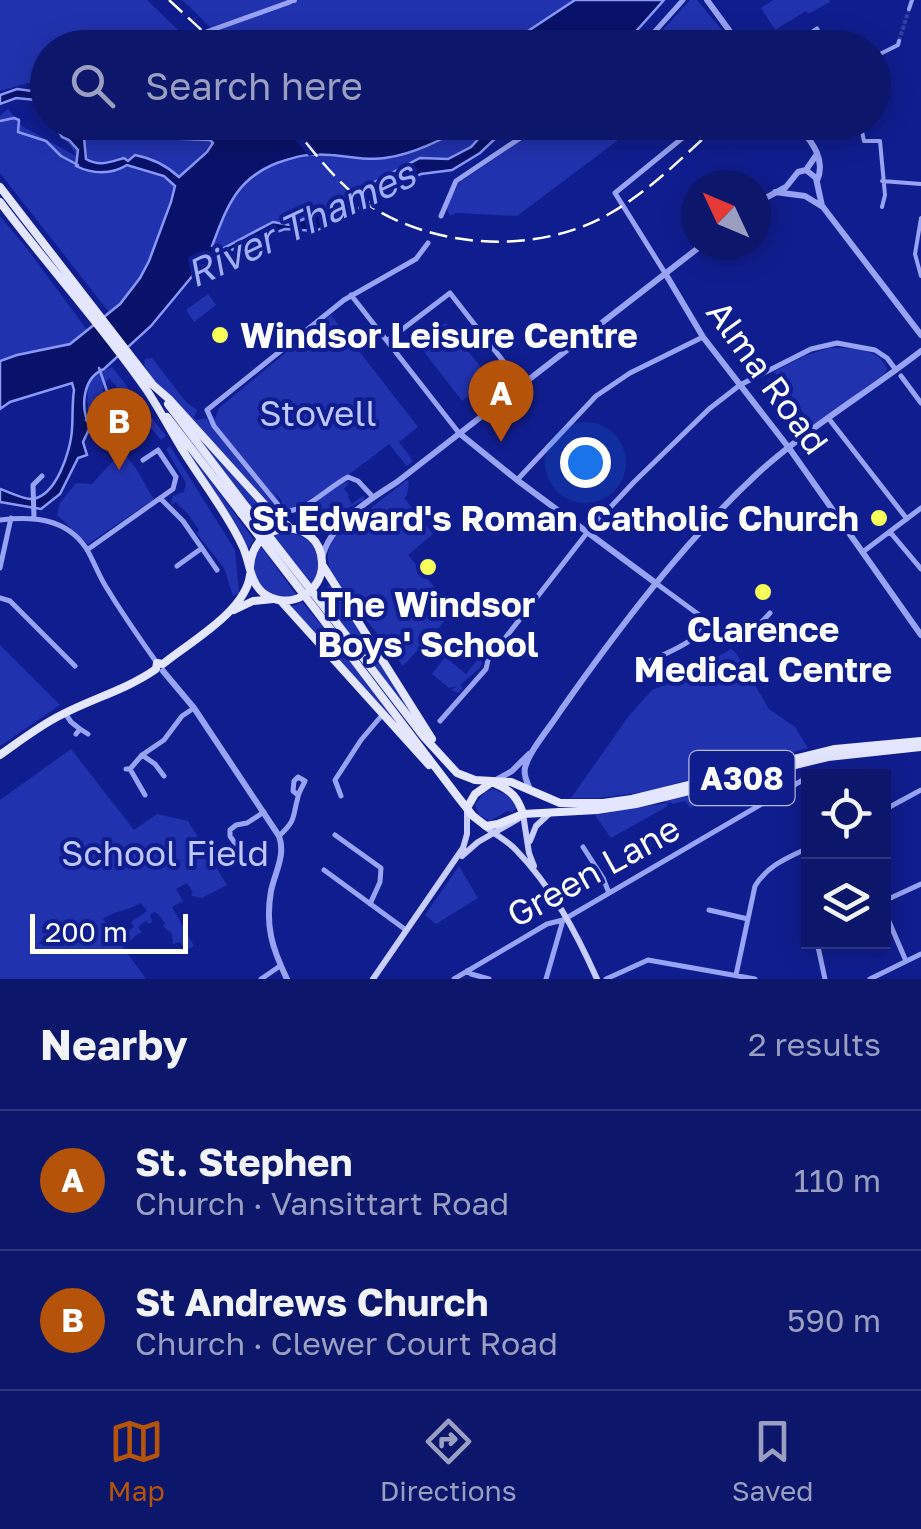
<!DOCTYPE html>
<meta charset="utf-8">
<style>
:root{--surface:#0c166b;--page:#1a2373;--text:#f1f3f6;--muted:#9a9fc1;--line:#2c357e;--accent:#b45309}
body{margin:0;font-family:"Golos Text",sans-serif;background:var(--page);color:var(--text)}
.controls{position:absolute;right:30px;bottom:30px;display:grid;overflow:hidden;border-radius:0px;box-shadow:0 5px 25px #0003}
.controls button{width:90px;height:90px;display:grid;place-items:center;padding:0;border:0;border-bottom:2px solid var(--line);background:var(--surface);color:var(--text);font:50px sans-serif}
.compass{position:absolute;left:681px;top:170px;width:90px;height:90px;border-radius:50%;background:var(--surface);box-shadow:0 5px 25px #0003;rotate:314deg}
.scale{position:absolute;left:30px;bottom:25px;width:158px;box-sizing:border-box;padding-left:10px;border:5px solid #fff;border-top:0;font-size:28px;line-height:35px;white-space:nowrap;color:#fff;-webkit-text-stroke:8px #101d8f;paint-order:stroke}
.you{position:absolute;left:585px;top:462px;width:35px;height:35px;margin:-25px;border:8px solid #fff;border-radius:50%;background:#1a73e8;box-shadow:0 0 0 15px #1a73e833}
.badge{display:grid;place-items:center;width:65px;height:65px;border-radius:50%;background:var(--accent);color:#fff;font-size:32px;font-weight:700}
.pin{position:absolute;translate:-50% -82px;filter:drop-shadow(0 2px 5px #0008)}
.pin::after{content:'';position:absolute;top:52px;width:35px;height:30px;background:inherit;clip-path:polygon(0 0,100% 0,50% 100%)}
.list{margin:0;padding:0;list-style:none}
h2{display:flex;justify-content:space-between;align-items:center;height:130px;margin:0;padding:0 40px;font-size:42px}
h2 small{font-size:32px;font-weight:400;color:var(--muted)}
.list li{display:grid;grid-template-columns:65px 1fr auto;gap:30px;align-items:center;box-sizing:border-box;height:140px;padding:0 40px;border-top:2px solid var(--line)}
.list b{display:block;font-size:38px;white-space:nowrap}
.list p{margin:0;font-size:32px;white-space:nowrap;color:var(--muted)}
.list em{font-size:32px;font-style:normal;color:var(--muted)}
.icon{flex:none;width:55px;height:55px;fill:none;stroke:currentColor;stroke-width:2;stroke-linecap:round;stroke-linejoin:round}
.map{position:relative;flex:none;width:921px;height:979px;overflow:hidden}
.search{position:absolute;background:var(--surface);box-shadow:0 5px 25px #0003;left:30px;right:30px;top:30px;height:110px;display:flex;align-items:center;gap:25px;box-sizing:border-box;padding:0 35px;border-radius:55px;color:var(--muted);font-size:38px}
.sheet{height:410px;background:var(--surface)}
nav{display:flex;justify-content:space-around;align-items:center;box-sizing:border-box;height:140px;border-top:2px solid var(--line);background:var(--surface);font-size:28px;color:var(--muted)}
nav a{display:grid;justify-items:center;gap:5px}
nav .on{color:var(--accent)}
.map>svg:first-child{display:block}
</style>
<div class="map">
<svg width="921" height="979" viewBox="0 0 921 979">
<rect width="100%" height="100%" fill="#101d8f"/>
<path fill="#2132af" d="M0 0H147L196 47 48 48 47 84 28 83 0 91Z
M182 0H575L504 48 231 47C213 33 200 15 182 0Z
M690 0H697L736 47H647Z
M773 0H829L830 2 808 14 806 11 775 30 761 8Z
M8 109 22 126 76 156C72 144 58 136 54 123L270 122 274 127 221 137 186 169 173 192 159 235 140 278 120 304 109 312 0 173V116Z
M472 123H493L471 147 448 159 420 158 304 219 290 225 273 222 220 250 212 246 225 213 233 199 248 178 259 170 299 155 408 153 447 136Z
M551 123H641L517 216 456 213 450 216 446 207 459 183 530 134Z
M0 216 28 250 87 330 70 344 17 355 0 361Z
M208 294 216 305 194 322 186 310Z
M331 315 418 427 399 442 413 461 407 466 389 444C367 461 312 504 286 509L282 507V501L272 490 280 502 277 503 213 422 212 416 215 419 219 408Z
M446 323 490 379 462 401 419 345 413 348 412 346 423 341Z
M829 348C849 348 879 347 887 369L884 374 813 426 774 372 804 356Z
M152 358 186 402 197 410 194 418 197 420 206 418 280 513 278 515 152 378 144 365 145 359Z
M112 367 166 436 161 440 109 378 103 386V401L88 415 87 378Z
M189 425 274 519 264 526Z
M177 435 254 540 247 550Z
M170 446 235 550 239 593 233 596 224 568 197 534 199 530 188 514 176 502 173 504 171 502 173 496 184 492 186 483 166 449Z
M122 451C136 465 143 482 154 499L88 544 57 515 60 503 76 483 92 484Z
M407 480 409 482 407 495 404 498 433 534 408 555 454 611 403 666 332 577C326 558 326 548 338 533Z
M350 482 344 489 349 495 348 497 352 504 364 495V500L321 522 296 514 340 483Z
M287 532C317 537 326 561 311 586L272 536Z
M260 545 297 596C263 602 243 576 260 545Z
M329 585 425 730 424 731 318 595Z
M302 602 343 651 412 741 291 607Z
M0 645 60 705 0 746Z
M731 649 736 653 769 709 795 727 808 748 643 792 598 798H571L628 717 652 690 673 682Z
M445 657 466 674 479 658 482 660 480 668 460 685 463 688 458 693 451 690 457 686 449 688 432 674Z
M71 749 134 830 157 814 188 821 227 885 202 898 192 896 191 894 193 892 187 883 176 889 183 901 172 907 194 946 186 951 180 942 173 944 172 934 163 926 165 923 158 914 154 912 150 915 152 922 149 924 146 921 138 927 142 933 138 934 125 945 114 930 122 925 126 931 134 927 131 922 147 911 141 903C128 911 116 910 103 919L146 979H0V800Z
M725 786 726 788 690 808 685 801 672 804 671 802 667 803 668 806 611 838 595 815 666 803 665 801Z
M493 789 509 796 516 808 513 812 507 811 490 821 479 815 475 804 485 792Z
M459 866 478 898 436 924 425 915Z"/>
<path fill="#09126a" stroke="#8a98f7" stroke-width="2.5" d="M575 0H664L622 47H612L607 41 594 47H504Z
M17 89 32 91 47 89V101L16 98 0 104V95Z
M61 123H78L73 132 84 138 86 159C100 167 110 162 124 158L128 161 135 155C151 158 167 166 179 177L207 152 213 143 210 140C178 138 144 141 118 123H136L157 132 162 130 199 131 225 136 289 123H472C446 137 416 154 385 158 367 161 349 156 331 155 309 153 297 156 277 163 236 179 227 207 212 246L220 250 273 222 290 225 304 219 420 158 448 159 471 147 493 123H505L498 136 480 153 452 170 421 174 316 231 285 229 239 246 199 268 151 326 104 369C82 378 80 408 90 427L83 442 87 455 78 458 60 494 41 509 0 502V489C9 492 21 498 30 499 56 499 71 450 72 429 73 416 72 403 74 390L72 383 10 402 0 409V361L17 355 70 344 120 304 140 278 149 261 171 202 175 186 164 176 127 165C111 175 92 174 76 166L78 150 69 140 62 137 58 130Z"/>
<path fill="#101d8f" d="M281 123H294L319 154 309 156Z"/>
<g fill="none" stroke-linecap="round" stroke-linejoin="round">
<path stroke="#8a98f7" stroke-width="2.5" d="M0 121 14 118 19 120 18 132 46 141 61 156 78 165
M86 420 94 422 108 394 99 368"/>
<path stroke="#343fa0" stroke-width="4" stroke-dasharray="4 2" stroke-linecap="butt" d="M899 41 909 9"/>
<path stroke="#98a3f3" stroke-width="4" d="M909 9 912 0
M874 57 898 45 899 41
M860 122 864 141H880L885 195 882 207
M882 181 921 184
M921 218 915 254 921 276"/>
<path stroke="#98a3f3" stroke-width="5" d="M195 36 290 2
M640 48 683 0
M788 48 817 29
M441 216 456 181 544 122
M665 273 615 193 702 122
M351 295 459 433
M387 341 450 293 521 384
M901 376 921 403
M829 419 907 519
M517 480 596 396 630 373 703 337
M373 497 358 481 348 477C328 487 306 513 283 511L214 426 207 410 344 300 416 259 428 243
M161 499 183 521 217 570
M34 517 33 485 42 476
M0 520C32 516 66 518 86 548 94 561 99 577 108 590 123 615 140 639 157 663
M890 532 921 569
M87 550 173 489 176 477 158 450 143 460
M864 551 921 508
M177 566 202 548
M0 568 11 518
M657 584 736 642 745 640 770 613
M0 598 10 601 75 666
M650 661C671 651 696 642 708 622
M65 713 71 722 80 729
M440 721 486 669 488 660 590 529 634 482 709 409 740 385 811 349 837 343 875 350 887 358 896 370
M76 734 80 729 88 734
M142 755 155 764 164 776
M126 769H130L145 795
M130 769 142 755 164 740 182 716 194 708
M341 796 335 780 361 740 383 714
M884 810 921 790
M335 835 381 868 380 882 370 904
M279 836C297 819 292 818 298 797 299 791 303 786 305 781L298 777 294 781 293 791 298 795
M583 847 603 878 609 893
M239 849 230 836V830L236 825 247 823 264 812
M324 870 406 930
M884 901 921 884
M709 910 748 919
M884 910 906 961
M817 942 825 979
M467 971 471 974 489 979
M736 975 755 886C768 865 787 858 808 848
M261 979 280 966
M454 979 547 924 563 920 808 777
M546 979 563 920
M606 979 648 960 755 979
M870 979 921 954"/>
<path stroke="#98a3f3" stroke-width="6" d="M290 0H294
M707 0 742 48
M796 122C810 140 827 158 817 181
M806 170 816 178 822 206
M775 192 805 196 823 207 921 335
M756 203 786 187 798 172 806 170 817 154
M665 273 703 337 789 448 921 635
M459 433 517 480 657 584
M303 530 320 529 343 519
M322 559C328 525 370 499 397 482L702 245
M163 671 194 708 279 836C286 855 275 872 271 891 265 926 272 948 287 979
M496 780 512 771 529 754
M530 790C528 783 523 776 525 768 529 751 551 726 561 710 618 629 683 543 756 475 806 429 867 393 921 351"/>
<path stroke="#c8cdfd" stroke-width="6" d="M523 814 529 853 534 866
M484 826C494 834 507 840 516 850 552 887 576 932 597 979
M530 841 536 826 551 812
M462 856 478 842 518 819
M373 979 463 848 467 834V809"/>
<path stroke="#e4e6ff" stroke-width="8" d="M0 187 153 385 169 399 274 515 288 526
M0 202C47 265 101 324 146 389 160 410 172 433 185 454 204 484 227 513 242 545 250 561 249 581 263 593 287 612 324 593 322 562 320 516 253 517 250 567
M168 404 247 508
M167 417 241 513
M323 566 432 739
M281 601 429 765
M234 610 253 601 273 599
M332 617 424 737 457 773 475 780 511 782 560 803H603L632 799 835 749 921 741
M325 622 458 797 473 816 486 826 498 824 523 814 597 810 636 804 828 757 921 747
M0 755C20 741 39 726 61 715 93 698 126 690 156 669L157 663 163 664C190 642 246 611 250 575
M496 784C511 790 518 798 523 814
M467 808 475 794 492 782"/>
<path stroke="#fff" stroke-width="2.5" stroke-dasharray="18 8" stroke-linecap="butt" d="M169 0 221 48
M290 122C310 148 331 175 356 196 424 249 534 257 609 214 651 190 685 155 721 122"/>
<path stroke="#e4e6ff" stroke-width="8" d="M247 508 332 617
M241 513 325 622"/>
</g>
<g fill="#f8ff5a" stroke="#101d8f" stroke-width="4">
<circle cx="220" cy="335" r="10"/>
<circle cx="879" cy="518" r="10"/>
<circle cx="428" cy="567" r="10"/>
<circle cx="763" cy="592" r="10"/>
</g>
<g text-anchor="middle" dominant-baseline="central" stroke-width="8" stroke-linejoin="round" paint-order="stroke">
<rect fill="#101d8f" stroke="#b7bbdd" stroke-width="2.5" x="689.5" y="751" width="105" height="54" rx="8"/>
<g font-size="32" font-weight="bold" fill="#fff">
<text x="742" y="778">A308</text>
</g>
<g font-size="35" font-weight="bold" fill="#fff" stroke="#101d8f">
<text x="240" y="335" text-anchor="start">Windsor Leisure Centre</text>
<text x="859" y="518" text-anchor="end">St Edward's Roman Catholic Church</text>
<text x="428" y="604">The Windsor<tspan x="428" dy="40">Boys' School</tspan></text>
<text x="763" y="629">Clarence<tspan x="763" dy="40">Medical Centre</tspan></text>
</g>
<g font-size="35" fill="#fff" stroke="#101d8f">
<text transform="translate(768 377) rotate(54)">Alma Road</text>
<text transform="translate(593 871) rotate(-29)">Green Lane</text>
</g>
<g font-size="35" fill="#c0c7fe" stroke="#101d8f">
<text x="318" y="413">Stovell</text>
<text x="165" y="853">School Field</text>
</g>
<g font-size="38" font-style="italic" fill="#a4affa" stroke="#101d8f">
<text transform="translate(300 223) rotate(-25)">River Thames</text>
</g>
</g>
</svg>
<div class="controls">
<button><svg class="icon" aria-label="locate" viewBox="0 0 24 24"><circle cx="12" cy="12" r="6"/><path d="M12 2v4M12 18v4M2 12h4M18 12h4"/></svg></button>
<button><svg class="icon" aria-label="layers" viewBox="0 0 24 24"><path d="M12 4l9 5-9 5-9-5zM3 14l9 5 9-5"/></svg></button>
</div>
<svg class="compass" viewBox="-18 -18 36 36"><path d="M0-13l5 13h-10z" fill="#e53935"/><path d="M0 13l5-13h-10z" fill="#9a9fc1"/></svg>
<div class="scale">200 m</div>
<div class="you"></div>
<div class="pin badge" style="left:501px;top:442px">A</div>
<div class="pin badge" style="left:119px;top:470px">B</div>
<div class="search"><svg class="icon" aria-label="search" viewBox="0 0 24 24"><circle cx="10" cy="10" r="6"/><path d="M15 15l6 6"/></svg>Search here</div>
</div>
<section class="sheet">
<h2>Nearby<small>2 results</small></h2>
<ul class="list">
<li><span class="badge">A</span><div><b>St. Stephen</b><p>Church · Vansittart Road</p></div><em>110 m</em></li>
<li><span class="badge">B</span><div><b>St Andrews Church</b><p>Church · Clewer Court Road</p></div><em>590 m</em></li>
</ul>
</section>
<nav>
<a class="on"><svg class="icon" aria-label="map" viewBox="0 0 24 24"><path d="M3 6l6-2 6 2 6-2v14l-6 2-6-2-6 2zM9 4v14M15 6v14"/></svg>Map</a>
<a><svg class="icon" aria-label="directions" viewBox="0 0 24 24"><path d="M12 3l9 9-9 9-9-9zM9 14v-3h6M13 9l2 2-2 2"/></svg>Directions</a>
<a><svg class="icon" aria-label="saved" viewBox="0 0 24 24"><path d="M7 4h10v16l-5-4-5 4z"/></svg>Saved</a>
</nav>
